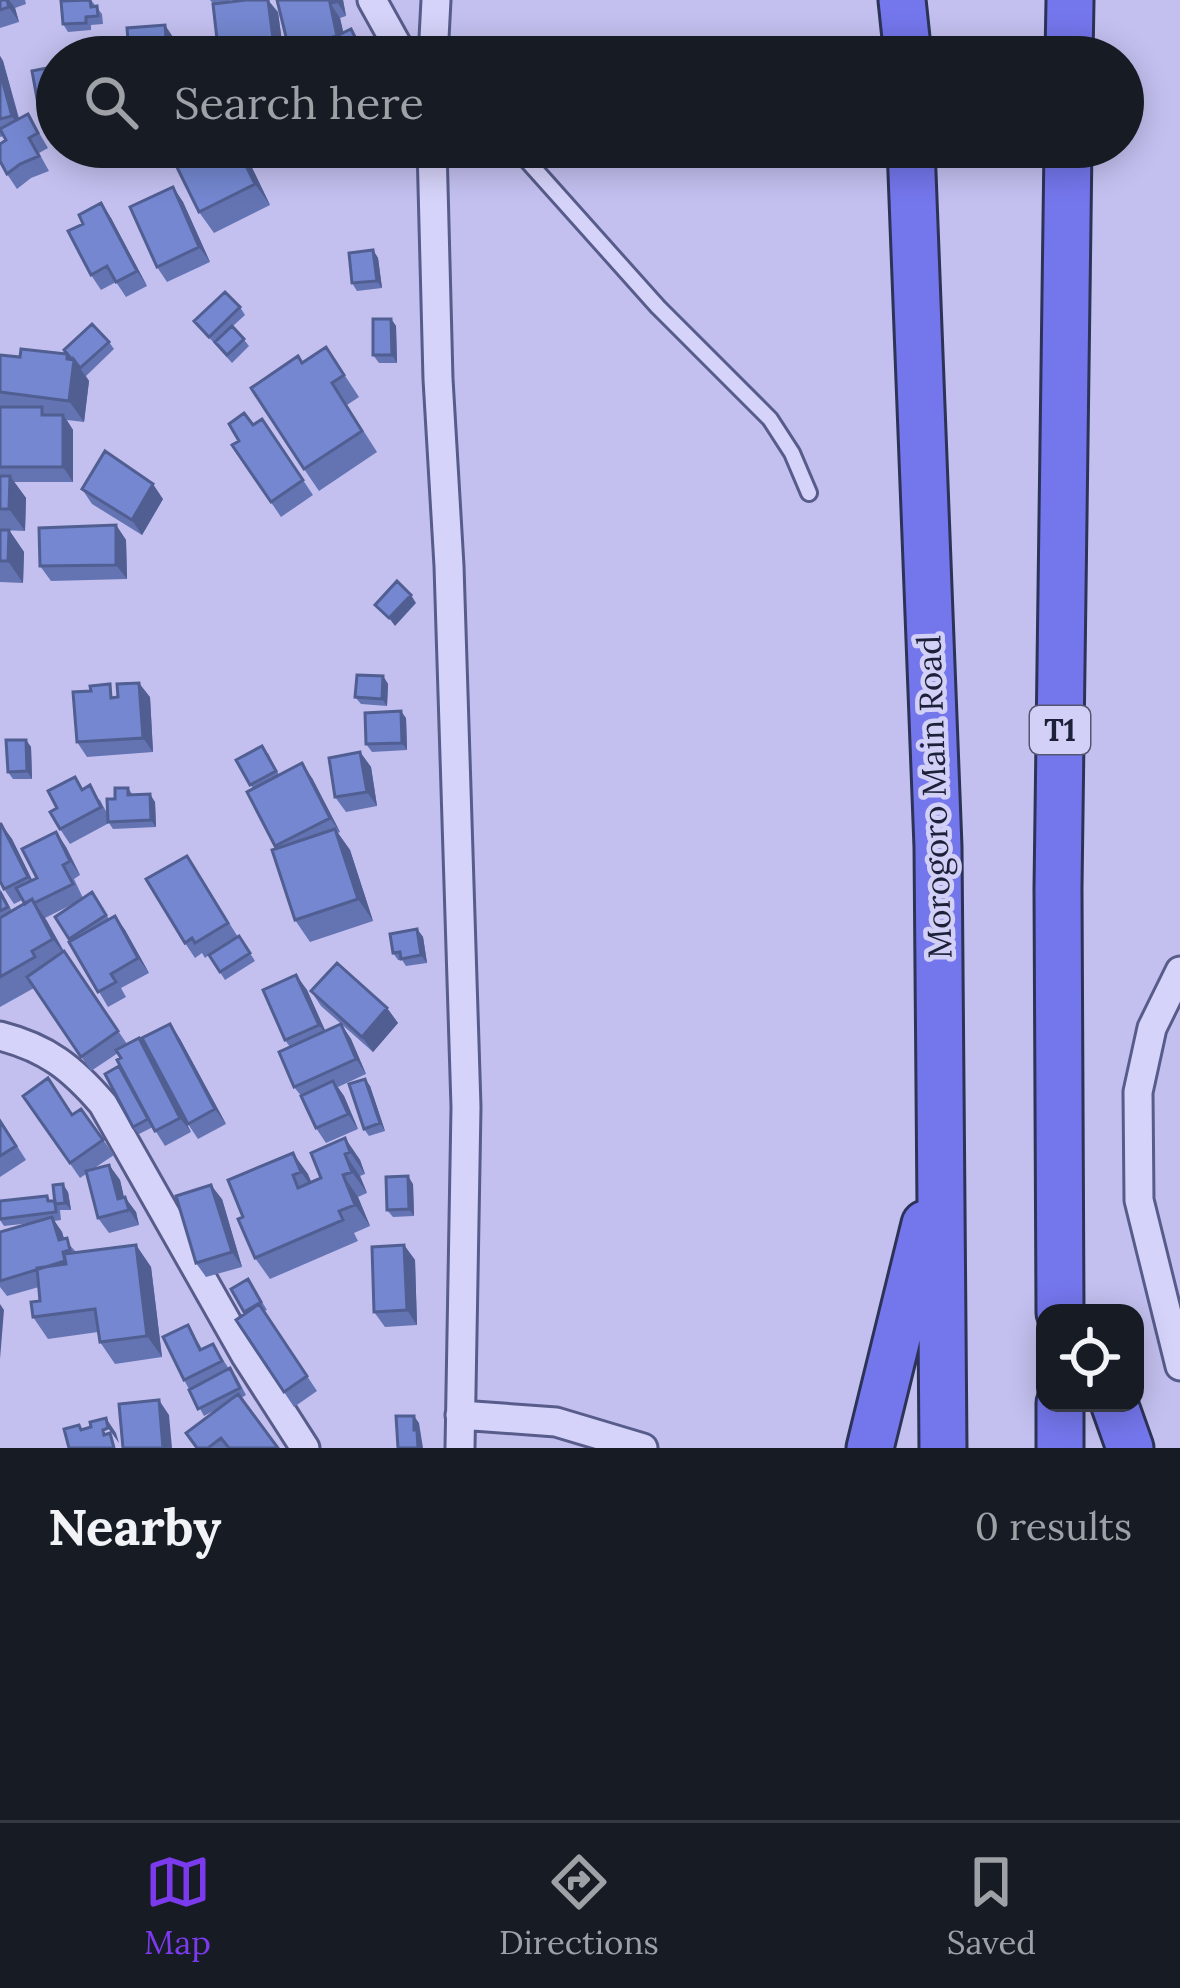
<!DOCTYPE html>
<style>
:root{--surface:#171b24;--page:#20242c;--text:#f1f3f6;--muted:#9ea1a6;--line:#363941;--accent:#7c3aed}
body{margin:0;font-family:Lora,serif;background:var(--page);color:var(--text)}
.controls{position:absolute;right:36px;bottom:36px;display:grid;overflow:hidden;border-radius:24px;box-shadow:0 6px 30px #0003}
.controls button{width:108px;height:108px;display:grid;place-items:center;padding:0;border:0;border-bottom:3px solid var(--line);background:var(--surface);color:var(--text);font:60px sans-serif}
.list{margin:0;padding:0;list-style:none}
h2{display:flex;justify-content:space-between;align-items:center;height:156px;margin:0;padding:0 48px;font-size:51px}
h2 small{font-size:39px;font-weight:400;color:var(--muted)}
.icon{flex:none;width:66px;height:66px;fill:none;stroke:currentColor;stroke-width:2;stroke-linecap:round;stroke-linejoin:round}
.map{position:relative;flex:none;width:1180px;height:1448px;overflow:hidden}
.search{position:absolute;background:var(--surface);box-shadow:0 6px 30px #0003;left:36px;right:36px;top:36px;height:132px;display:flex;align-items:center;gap:30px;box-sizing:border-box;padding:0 42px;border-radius:66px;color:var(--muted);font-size:45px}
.sheet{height:372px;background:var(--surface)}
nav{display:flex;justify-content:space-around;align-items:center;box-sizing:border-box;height:168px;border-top:3px solid var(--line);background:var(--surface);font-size:33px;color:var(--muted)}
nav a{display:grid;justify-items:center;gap:6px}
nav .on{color:var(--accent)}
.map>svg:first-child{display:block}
</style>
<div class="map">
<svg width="1180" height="1448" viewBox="0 0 1180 1448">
<rect width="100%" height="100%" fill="#c3c0f0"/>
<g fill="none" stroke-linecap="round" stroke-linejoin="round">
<g stroke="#575c8a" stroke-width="20">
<path id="service" d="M515 147 658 307 770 419 792 453 809 493"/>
</g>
<g stroke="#575c8a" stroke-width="33">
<path id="minor" d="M372 0 397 45 408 57
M433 57 436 0
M432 147 438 379 449 566 466 1107 460 1448
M1180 971 1152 1028 1138 1092 1139 1200 1180 1366
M0 1036C47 1048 72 1068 103 1104L246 1356 305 1448
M460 1415 556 1422 643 1448"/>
</g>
<g stroke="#2c3357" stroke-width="51">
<path id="trunk" d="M902 0 908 57
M1069 57 1070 0
M911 147 938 847 943 1448
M1060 1313 1058 888 1068 147
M1060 1403V1448
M1114 1403 1130 1448
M870 1448 925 1224"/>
</g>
<use href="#service" stroke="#d6d3fa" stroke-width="14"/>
<use href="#minor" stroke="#d6d3fa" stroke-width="27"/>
<use href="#trunk" stroke="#7476ec" stroke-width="45"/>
</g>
<path fill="#6474b3" d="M0 0H25L26 4 15 8 19 22 0 28Z
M91 0 102 14 103 24 91 25V30L68 32 63 24Z
M210 0H232L226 2 278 12 284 57H196L219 56 214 5Z
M277 0H343L346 16 340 18 343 33 366 50 294 57 289 49Z
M0 56 3 61 19 118 28 114 48 148 39 153 49 171 31 178 17 189 7 174 2 143 6 140 4 136 0 137Z
M57 66V128L38 104Z
M167 147H242L270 205 214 233 199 212Z
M173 187 183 202 210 262 167 282 157 267Z
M101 203 111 218 147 286 126 297 116 282 101 290 91 275 83 224Z
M373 250 378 258 382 288 357 291 352 283Z
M240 307 245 315 233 326 249 346 232 363 194 321Z
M391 319 396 326 397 363H379L373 355Z
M109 342 114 349 86 376 89 381 84 422 67 420 73 430V482H14L26 498 25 531 0 530V355L20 357 66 354Z
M326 347 359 397 347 405 377 452 319 491 304 469 303 362Z
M262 419 313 495 281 517 232 445 239 441 253 425Z
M82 489 163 499 142 535 92 504Z
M116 525 126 540 127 579 51 581 40 566Z
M0 530H9L24 552 23 583 0 582Z
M383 676 388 684 387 706 361 704 355 697Z
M118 695 150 697 153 752 87 757 77 742Z
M406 718 407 750 372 752 366 744Z
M26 740 31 747 32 779H13L8 772Z
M360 752 371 767 377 806 346 812 335 797Z
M268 753 279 775 312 778 340 832 338 833 350 850 373 921 310 942 295 920 277 849 247 792 253 789 236 760Z
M128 788 133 795 155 802 156 827 113 829 109 823 70 844 60 829 57 808 83 789 100 800 108 815 115 799Z
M1 824 12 839 32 880 37 878 56 832 66 847 80 875 74 879 83 898 92 892 109 919 115 916 125 930 149 973 121 988 126 997 108 1007 55 917 79 901 45 918 64 951 127 1044 149 1053 191 1132 165 1146 153 1127 139 1134 133 1127 119 1066 121 1058 118 1053 91 1071 34 988 0 1007V889L12 911 25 904 22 900 14 904 4 889Z
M187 856 238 937 239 936 255 961 225 980 209 955 205 958 202 953 195 958 185 943Z
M417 929 423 937 427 963 406 966 402 960H398L393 953Z
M296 975 307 990 325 1031 341 1024 351 1039 366 1074 338 1087 344 1096 358 1129 326 1143 316 1128 302 1097 294 1087 290 1047 285 1040Z
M311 991 387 1008 398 1023 373 1052 321 1006Z
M170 1024 180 1039 226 1124 198 1139 188 1124Z
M365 1079 370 1086 385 1131 369 1136 364 1129Z
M23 1096 73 1114 81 1109 114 1155 93 1169 109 1165 120 1180 124 1198 136 1212 139 1225 109 1233 98 1218 86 1174 80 1178Z
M0 1119 26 1160 0 1177Z
M345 1138 360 1160 365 1174 360 1176 367 1193 358 1197 370 1226 354 1233 358 1241 270 1279 255 1258 243 1217 293 1153 311 1182 321 1178Z
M413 1184 414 1216 393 1217 387 1210Z
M68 1192 71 1210H60L61 1220 54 1221 62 1232 64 1239 77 1253 136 1245 151 1267 162 1357 115 1364 100 1342 98 1332 48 1339 33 1317 40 1301 39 1287 7 1296 0 1287V1232L31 1223 4 1226 0 1220V1201L47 1196 50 1201H55Z
M222 1199 242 1267 206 1277 196 1263Z
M404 1245 415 1260 417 1325 385 1327 374 1312Z
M248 1279 267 1310 264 1311 317 1391 294 1407 236 1320 245 1314Z
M188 1325 202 1349 213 1344 229 1369 236 1376 246 1395 241 1398 278 1448H196L217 1409 204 1416 184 1380Z"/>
<path fill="#515e92" d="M7 0H9L15 8 19 22 9 7Z
M268 0 278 12 284 57H277L275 54Z
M336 0H343L346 16Z
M330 3 340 18 348 52 337 38Z
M165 25 175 40 177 57H172L167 50Z
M351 29 366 50 370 57H365Z
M0 56 3 61 22 131 12 116 0 72Z
M237 147H242L270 205 255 184Z
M173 187 183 202 210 262 199 247Z
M101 203 111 218 147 286 137 271Z
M373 250 378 258 382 288 377 281Z
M391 319 396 326 397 363 392 355Z
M67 354 74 360 89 381 84 422 69 401Z
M63 415 73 430V482L63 467Z
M10 476 26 498 25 531 9 509Z
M153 484 163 499 142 535 132 520Z
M116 525 126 540 127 579 116 565Z
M9 530 24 552 23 583 8 561Z
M411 595 416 603 395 626 389 618Z
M383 676 388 684 387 706 382 699Z
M139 683 150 697 153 752 143 738Z
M401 711 406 718 407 750 402 743Z
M26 740 31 747 32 779 27 771Z
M360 752 371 767 377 806 367 792Z
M302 763 312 778 340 832 330 818Z
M150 794 155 802 156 827 151 820Z
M1 824 12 839 38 892 28 877Z
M335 829 350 850 373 921 358 899Z
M56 832 66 847 80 875 70 861Z
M32 899 47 921 68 960 53 939Z
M115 916 125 930 149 973 138 958Z
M417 929 423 937 427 963 421 955Z
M296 975 307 990 329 1039 319 1025Z
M387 1008 398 1023 373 1052 362 1037Z
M170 1024 180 1039 226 1124 215 1109Z
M341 1024 351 1039 366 1074 356 1059Z
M139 1038 149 1053 191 1132 180 1118Z
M365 1079 370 1086 385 1131 380 1123Z
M333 1081 344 1096 358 1129 348 1114Z
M345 1138 360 1160 365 1174 350 1152Z
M293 1153 308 1174 316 1193 301 1172Z
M345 1154 360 1176 367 1193 352 1172Z
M109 1165 120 1180 128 1214 118 1199Z
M343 1175 358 1197 370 1226 355 1205Z
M408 1176 413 1184 414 1216 409 1209Z
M63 1184 68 1192 71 1210 65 1203Z
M211 1185 222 1199 242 1267 232 1252Z
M125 1197 136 1212 139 1225 129 1210Z
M52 1217 62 1232 68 1251 59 1240Z
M136 1245 151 1267 162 1357 147 1336Z
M404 1245 415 1260 417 1325 407 1310Z
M0 1304 4 1310 0 1359Z
M159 1400 169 1415 172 1448H163Z
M414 1416 419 1423 423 1448H418L414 1430Z
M106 1418 116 1433 119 1443 108 1428Z"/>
<path fill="#7487d0" stroke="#515e92" stroke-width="3" d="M0 0H7L9 7 0 10Z
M90 0 91 7 97 6 98 16 86 17V23L63 24 61 1Z
M246 0H268L275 54 246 57H219L213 4Z
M277 0H336V2L330 3 337 36 289 49Z
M165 25 167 50 161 51V57H132V52L129 53 127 28Z
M351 29 365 57H294Z
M213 47 219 57H196Z
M57 66V111L47 113 45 103 38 104 32 71Z
M0 72 12 116 0 119Z
M28 114 38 133 29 138 39 156 20 164 7 174 0 161V144L6 140 0 129Z
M167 147H237L255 184 199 212Z
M173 187 199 247 157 267 130 207Z
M101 203 137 271 116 282 107 266 91 275 68 231 83 224 79 215Z
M373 250 377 281 352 283 349 253Z
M225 292 240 307 209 337 194 321Z
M373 319H391L392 355H373Z
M92 324 109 342 80 368 74 360V362L64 350Z
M232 326 244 339 227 355 215 342Z
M326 347 344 375 332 383 362 431 304 469 251 388 298 356 302 363Z
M21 349 67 354V359L74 360 69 401 0 392V355L20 357Z
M0 407H42V415H63V467H0Z
M244 413 253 425 262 419 303 480 271 502 232 445 239 441 229 424Z
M105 451 153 484 132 520 82 489Z
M0 476H10L9 509H0Z
M116 525V565L40 566 39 528Z
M0 530H9L8 561H0Z
M397 581 411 595 389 618 375 605Z
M357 675 383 676 382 699 355 697Z
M139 683 143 738 77 742 73 692 91 691 90 686 110 684 111 698 118 697 117 684Z
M401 711 402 743 366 744 365 713Z
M6 740H26L27 771 8 772Z
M262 746 276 771 250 785 236 760Z
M360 752 367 792 335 797 329 758Z
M302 763 330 818 275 846 247 792Z
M75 777 82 790 90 785 101 807 60 829 50 812 57 808 48 791Z
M115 788H128V795L150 794 151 820 108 822 107 799H115Z
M0 824H1L28 877 4 889 0 881Z
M335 829 358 899 295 920 272 850Z
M56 832 70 861 63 865 73 884 34 903 32 899 25 904 16 888 37 878 22 849Z
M187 856 228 923 195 943 192 938 185 943 146 879Z
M0 892 8 907 0 911Z
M92 892 106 915 69 939 55 917Z
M32 899 53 939 32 951 35 957 0 977V918Z
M115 916 138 958 111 974 116 982 98 992 69 942Z
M417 929 421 955 401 959 400 952 393 953 390 934Z
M239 936 250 953 220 972 209 955Z
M64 951 118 1031 81 1057 27 977Z
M337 963 387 1008 362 1037 311 991Z
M296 975 319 1025 285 1040 263 990Z
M170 1024 215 1109 188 1124 142 1038Z
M341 1024 356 1059 294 1087 279 1052Z
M139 1038 180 1118 155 1131 117 1060 121 1058 116 1050Z
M119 1066 148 1119 133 1127 105 1074Z
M48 1078 72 1115 81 1109 103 1140 70 1163 23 1096Z
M365 1079 380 1123 364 1129 349 1084Z
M333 1081 348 1114 316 1128 301 1096Z
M0 1121 16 1146 0 1156Z
M345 1138 350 1152 345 1154 352 1172 343 1175 355 1205 339 1211 343 1220 255 1258 238 1219 243 1217 228 1180 293 1153 301 1172 293 1175 298 1188 321 1178 311 1153Z
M109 1165 118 1199 125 1197 129 1210 98 1218 86 1171Z
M408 1176 409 1209 387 1210 386 1177Z
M63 1184 65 1203 55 1204 53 1185Z
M211 1185 232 1252 196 1263 176 1196Z
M47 1196 48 1201H55L56 1212 0 1219V1201Z
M52 1217 59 1240 67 1238 70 1250 63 1252 65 1261 0 1281V1232Z
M136 1245 147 1336 100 1342 95 1309 33 1317 31 1302 40 1301 37 1268 66 1264 64 1254Z
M404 1245 407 1310 374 1312 372 1247Z
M248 1279 261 1302 244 1312 231 1289Z
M259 1304 307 1376 284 1392 236 1320Z
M188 1325 200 1350 213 1344 222 1361 184 1380 163 1337Z
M230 1368 240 1388 198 1409 189 1390Z
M238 1394 278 1448H229L221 1438 208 1448H197L186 1433Z
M159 1400 163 1448H123L119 1404Z
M396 1416H414V1430H417L418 1448H398Z
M106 1418 108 1428 103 1430 104 1435 110 1433 114 1448H69L64 1429 79 1425 81 1430 91 1427 90 1422Z"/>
<g text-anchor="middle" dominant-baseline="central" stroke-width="9" stroke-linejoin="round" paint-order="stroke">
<rect fill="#d3d0f7" stroke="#535571" stroke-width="3" x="1030" y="706" width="60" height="48" rx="9"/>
<g font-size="30" font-weight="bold" fill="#1c2038">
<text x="1060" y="730">T1</text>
</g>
<g font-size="33" fill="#1c2038" stroke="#d3d0f7">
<text transform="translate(934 797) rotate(-92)">Morogoro Main Road</text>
</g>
</g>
</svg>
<div class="controls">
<button><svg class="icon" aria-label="locate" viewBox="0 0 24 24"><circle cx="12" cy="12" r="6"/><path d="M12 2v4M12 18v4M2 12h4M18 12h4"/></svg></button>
</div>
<div class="search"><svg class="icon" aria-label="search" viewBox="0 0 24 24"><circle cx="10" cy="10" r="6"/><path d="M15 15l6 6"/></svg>Search here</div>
</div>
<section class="sheet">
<h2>Nearby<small>0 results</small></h2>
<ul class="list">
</ul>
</section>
<nav>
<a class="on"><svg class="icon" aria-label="map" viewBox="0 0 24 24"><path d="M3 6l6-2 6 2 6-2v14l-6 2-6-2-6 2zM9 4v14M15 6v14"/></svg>Map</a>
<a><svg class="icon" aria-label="directions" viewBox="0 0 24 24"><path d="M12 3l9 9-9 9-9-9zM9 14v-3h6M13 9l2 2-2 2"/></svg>Directions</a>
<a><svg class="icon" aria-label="saved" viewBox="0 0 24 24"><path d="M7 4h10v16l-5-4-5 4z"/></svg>Saved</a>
</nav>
